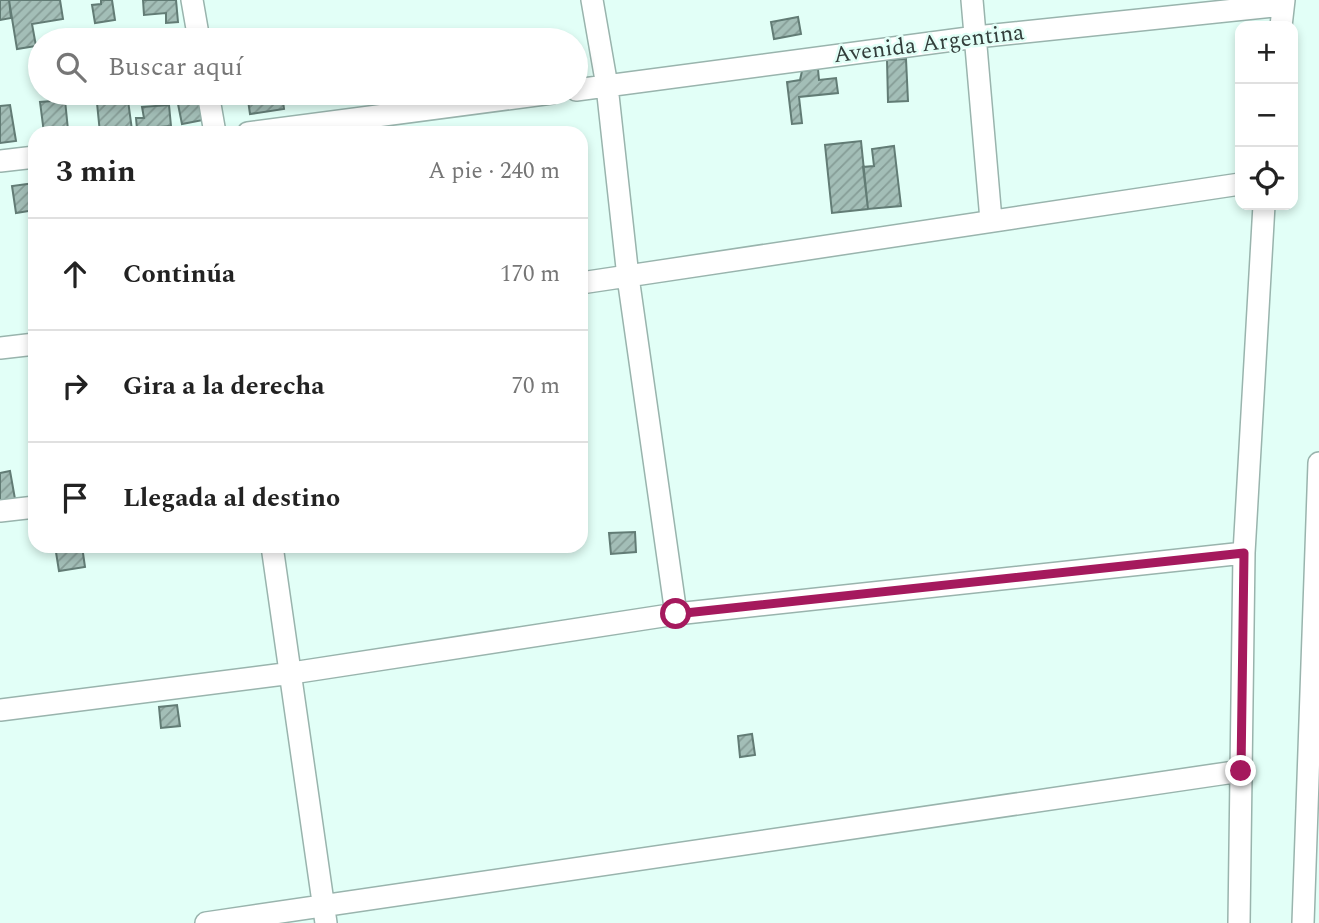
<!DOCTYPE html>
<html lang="es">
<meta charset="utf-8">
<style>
:root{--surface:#fff;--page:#f2f2f2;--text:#222;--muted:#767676;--line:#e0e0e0}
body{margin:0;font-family:Spectral,serif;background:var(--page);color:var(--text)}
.controls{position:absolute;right:21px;top:21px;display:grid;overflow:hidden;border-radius:14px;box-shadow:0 4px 10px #0003}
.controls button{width:63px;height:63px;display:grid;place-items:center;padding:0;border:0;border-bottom:2px solid var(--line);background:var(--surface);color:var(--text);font:35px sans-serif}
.stop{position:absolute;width:21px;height:21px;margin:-16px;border:5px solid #a5195d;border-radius:50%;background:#fff}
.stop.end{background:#a5195d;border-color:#fff;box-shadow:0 2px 7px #0008}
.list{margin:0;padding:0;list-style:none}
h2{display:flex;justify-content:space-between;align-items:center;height:91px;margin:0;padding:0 28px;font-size:30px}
h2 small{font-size:23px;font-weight:400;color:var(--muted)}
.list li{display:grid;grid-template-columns:46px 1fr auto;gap:21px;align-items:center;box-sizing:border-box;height:112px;padding:0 28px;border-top:2px solid var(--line)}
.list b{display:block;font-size:26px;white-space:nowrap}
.list em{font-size:23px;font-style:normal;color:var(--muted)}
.icon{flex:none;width:38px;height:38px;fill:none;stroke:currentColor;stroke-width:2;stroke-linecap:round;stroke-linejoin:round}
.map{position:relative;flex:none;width:1319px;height:923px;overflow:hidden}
.search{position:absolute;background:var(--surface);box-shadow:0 4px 10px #0003;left:28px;top:28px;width:560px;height:77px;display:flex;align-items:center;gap:18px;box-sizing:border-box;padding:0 24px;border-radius:38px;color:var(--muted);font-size:26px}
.panel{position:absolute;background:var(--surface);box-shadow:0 4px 10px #0003;left:28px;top:126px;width:560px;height:427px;border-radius:21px}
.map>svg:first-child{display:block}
</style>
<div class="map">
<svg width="1319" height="923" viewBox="0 0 1319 923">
<defs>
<pattern id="building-hatch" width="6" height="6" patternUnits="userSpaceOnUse" patternTransform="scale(1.75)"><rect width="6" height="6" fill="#a3beb7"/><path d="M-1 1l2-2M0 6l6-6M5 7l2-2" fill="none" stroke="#859c96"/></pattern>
</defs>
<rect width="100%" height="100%" fill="#e2fff7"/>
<path fill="url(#building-hatch)" stroke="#627c75" stroke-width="2" d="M0 0H9L11 18 0 20Z
M9 0H60L63 19 32 24 36 46 17 49Z
M101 0H112L115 20 95 23 92 5 101 4Z
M143 0H176L178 22 166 23V13L144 15Z
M798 17 801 34 774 39 771 22Z
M906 59 908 101 888 102 887 60Z
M818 69 819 80 836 78 838 93 799 97 802 123 792 124 787 82 800 80 802 71Z
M96 93H127L132 130 100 133Z
M247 93H282L284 109 250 114Z
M65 100 68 130 44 133 40 102Z
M200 101 203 120 182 124 178 104Z
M10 105 16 141 0 143V106Z
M169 105 171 126 137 129 136 118H144L142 107Z
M861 141 868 209 832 213 825 145Z
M894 146 901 206 868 209 863 167 874 166 872 149Z
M35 183V210L16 213 12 186Z
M10 471 15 499 0 501V473Z
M635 532 636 552 611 554 609 533Z
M55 546H82L85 567 59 571Z
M177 705 180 726 161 728 159 707Z
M752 734 755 755 740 757 738 736Z"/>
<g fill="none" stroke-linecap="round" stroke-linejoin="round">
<g stroke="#99b4ad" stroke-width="24">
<path id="minor" d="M192 0 199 40
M592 0 607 86 628 277 676 614
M972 0 991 220
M1281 26 1284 0
M576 90 976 37 1283 5
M208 93 215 133
M248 133 552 93
M0 161 35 157
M581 283 1240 184
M0 348 35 344
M0 511 35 507
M272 546 326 923
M0 710 292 673 676 614 1244 553
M206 923 1241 771
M1239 923 1244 553 1264 205
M1303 923 1319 463"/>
</g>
<use href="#minor" stroke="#fff" stroke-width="21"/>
</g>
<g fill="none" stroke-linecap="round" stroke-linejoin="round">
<path stroke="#a5195d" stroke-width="9" d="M676 614 1244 553 1241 771"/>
</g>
<g text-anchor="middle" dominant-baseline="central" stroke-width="5" stroke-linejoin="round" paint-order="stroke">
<g font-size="23" fill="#333e3b" stroke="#e2fff7">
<text transform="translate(929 44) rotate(-7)">Avenida Argentina</text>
</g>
</g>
</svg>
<div class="controls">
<button>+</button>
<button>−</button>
<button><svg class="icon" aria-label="locate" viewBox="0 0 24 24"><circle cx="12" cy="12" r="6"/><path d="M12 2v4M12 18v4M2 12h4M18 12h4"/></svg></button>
</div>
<div class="stop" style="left:676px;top:614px"></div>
<div class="stop end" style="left:1241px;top:771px"></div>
<div class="search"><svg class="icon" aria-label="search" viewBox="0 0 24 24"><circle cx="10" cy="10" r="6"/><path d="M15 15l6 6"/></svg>Buscar aquí</div>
<section class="panel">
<h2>3 min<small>A pie · 240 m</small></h2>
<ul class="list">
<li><svg class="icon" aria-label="ahead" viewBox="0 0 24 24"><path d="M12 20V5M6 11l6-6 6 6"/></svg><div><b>Continúa</b></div><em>170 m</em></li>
<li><svg class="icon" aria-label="right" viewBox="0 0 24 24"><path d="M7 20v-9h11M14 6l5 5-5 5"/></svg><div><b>Gira a la derecha</b></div><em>70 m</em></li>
<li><svg class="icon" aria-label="arrive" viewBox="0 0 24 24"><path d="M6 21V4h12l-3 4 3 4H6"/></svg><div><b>Llegada al destino</b></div></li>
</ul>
</section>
</div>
